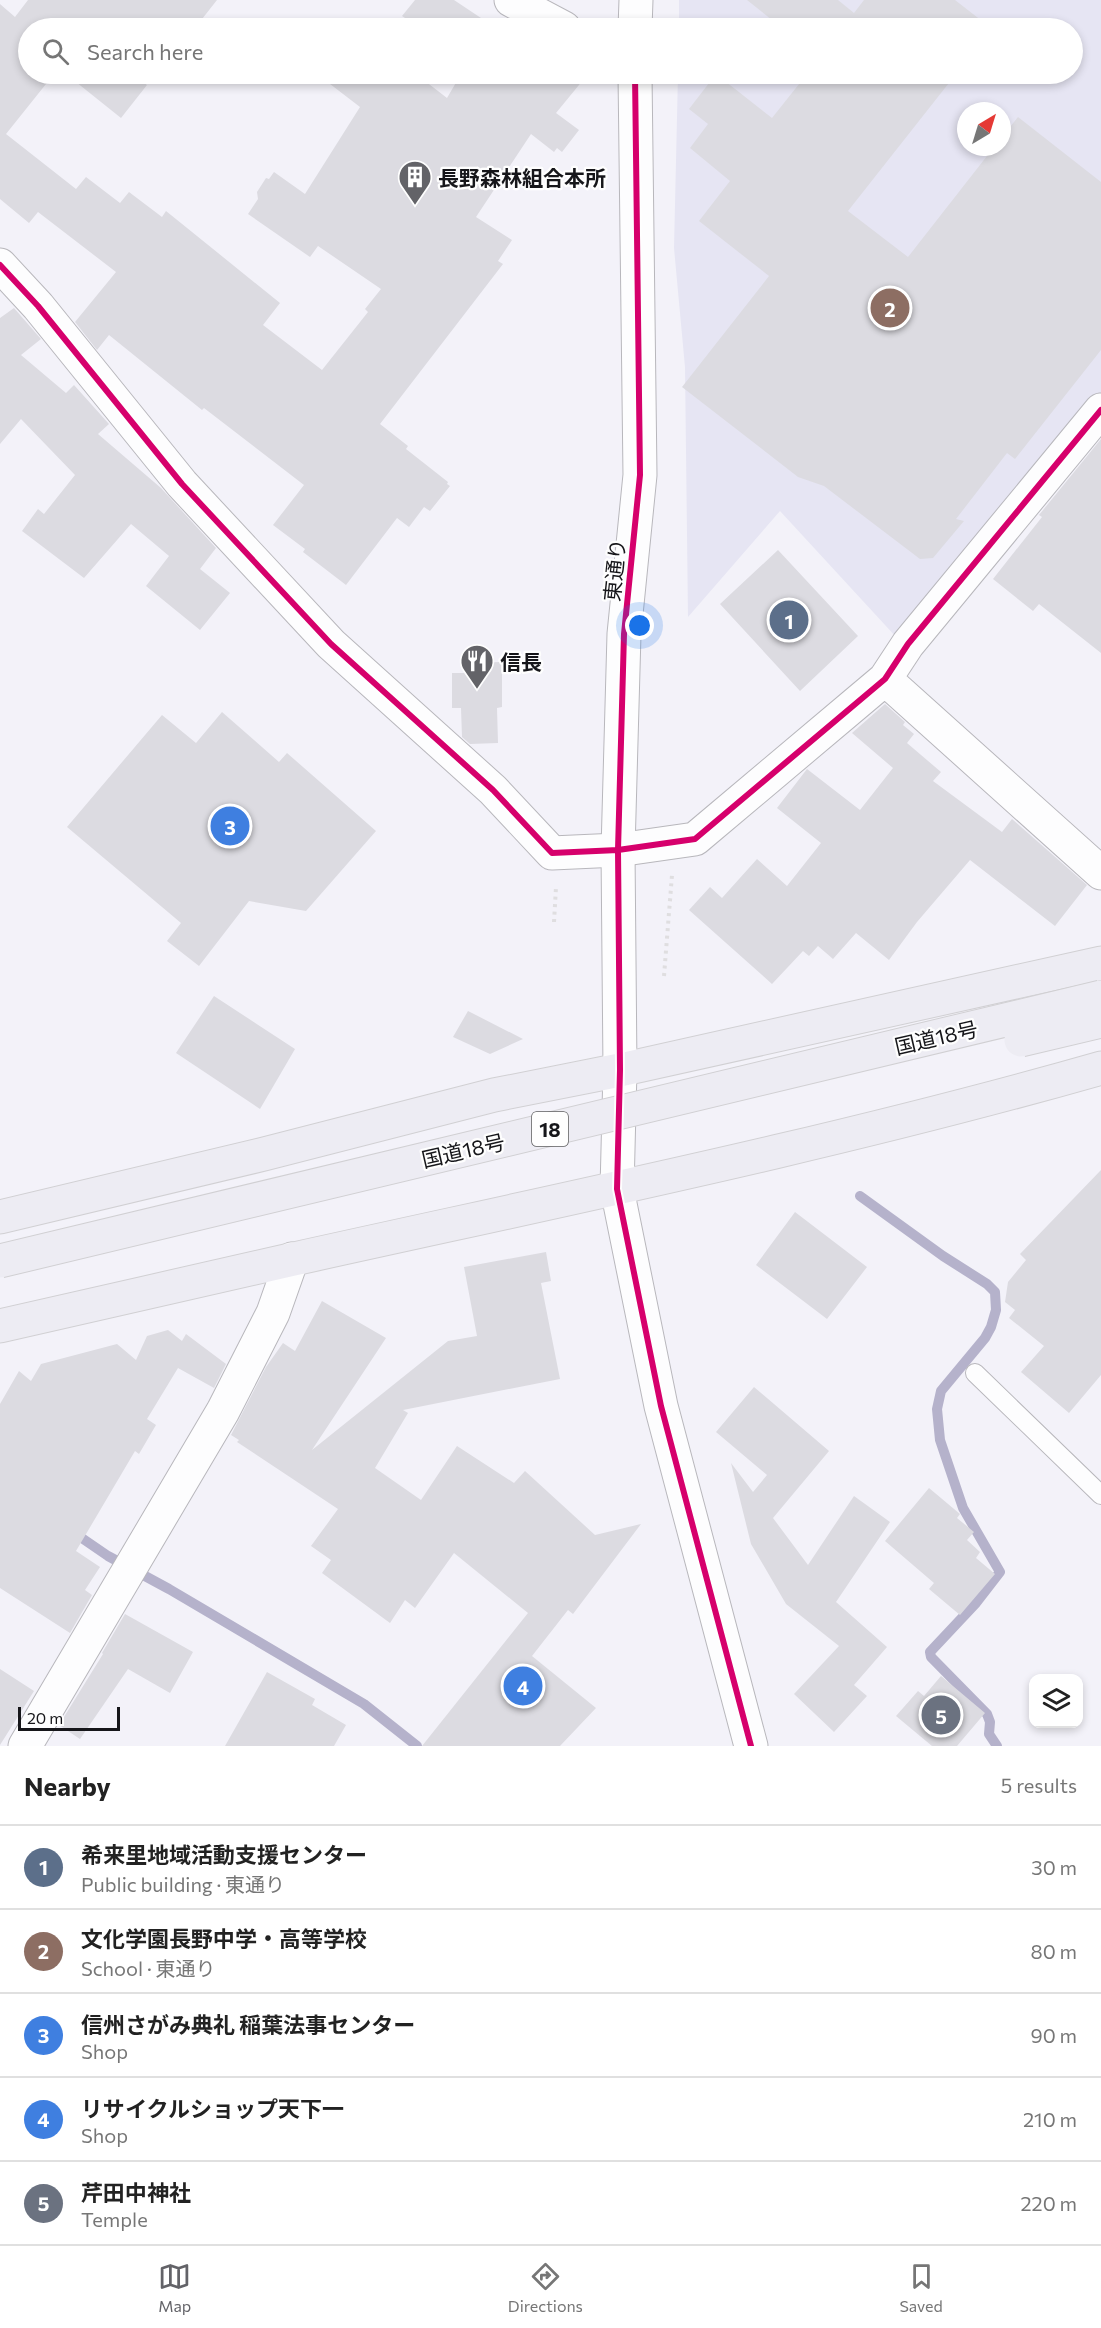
<!DOCTYPE html>
<meta charset="utf-8">
<style>
:root{--surface:#fff;--page:#f2f2f2;--text:#222;--muted:#767676;--line:#e0e0e0;--accent:#636368}
body{margin:0;font-family:Commissioner,"Noto Sans JP",sans-serif;background:var(--page);color:var(--text)}
.controls{position:absolute;right:18px;bottom:18px;display:grid;overflow:hidden;border-radius:12px;box-shadow:0 3px 9px #0003}
.controls button{width:54px;height:54px;display:grid;place-items:center;padding:0;border:0;border-bottom:2px solid var(--line);background:var(--surface);color:var(--text);font:30px sans-serif}
.compass{position:absolute;left:957px;top:102px;width:54px;height:54px;border-radius:50%;background:var(--surface);box-shadow:0 3px 9px #0003;rotate:38deg}
.scale{position:absolute;left:18px;bottom:15px;width:102px;box-sizing:border-box;padding-left:6px;border:3px solid #16161a;border-top:0;font-size:16px;line-height:21px;white-space:nowrap;color:#16161a;-webkit-text-stroke:4px #fefefe;paint-order:stroke}
.you{position:absolute;left:640px;top:626px;width:21px;height:21px;margin:-15px;border:4px solid #fff;border-radius:50%;background:#1a73e8;box-shadow:0 0 0 9px #1a73e833}
.badge{display:grid;place-items:center;width:39px;height:39px;border-radius:50%;background:var(--accent);color:#fff;font-size:20px;font-weight:700}
.pin{position:absolute;translate:-50% -50%;border:3px solid #fff;box-shadow:0 2px 6px #0006}
.list{margin:0;padding:0;list-style:none}
h2{display:flex;justify-content:space-between;align-items:center;height:78px;margin:0;padding:0 24px;font-size:26px}
h2 small{font-size:20px;font-weight:400;color:var(--muted)}
.list li{display:grid;grid-template-columns:39px 1fr auto;gap:18px;align-items:center;box-sizing:border-box;height:84px;padding:0 24px;border-top:2px solid var(--line)}
.list b{display:block;font-size:22px;white-space:nowrap}
.list p{margin:0;font-size:20px;white-space:nowrap;color:var(--muted)}
.list em{font-size:20px;font-style:normal;color:var(--muted)}
.icon{flex:none;width:33px;height:33px;fill:none;stroke:currentColor;stroke-width:2;stroke-linecap:round;stroke-linejoin:round}
.map{position:relative;flex:none;width:1101px;height:1746px;overflow:hidden}
.search{position:absolute;background:var(--surface);box-shadow:0 3px 9px #0003;left:18px;right:18px;top:18px;height:66px;display:flex;align-items:center;gap:15px;box-sizing:border-box;padding:0 21px;border-radius:33px;color:var(--muted);font-size:22px}
.sheet{height:498px;background:var(--surface)}
nav{display:flex;justify-content:space-around;align-items:center;box-sizing:border-box;height:84px;border-top:2px solid var(--line);background:var(--surface);font-size:16px;color:var(--muted)}
nav a{display:grid;justify-items:center;gap:3px}
nav .on{color:var(--accent)}
.map>svg:first-child{display:block}
</style>
<div class="map">
<svg width="1101" height="1746" viewBox="0 0 1101 1746">
<rect width="100%" height="100%" fill="#f3f2f9"/>
<path fill="#e6e5f3" fill-rule="evenodd" d="M679 0H1101V399L897 638 780 511 688 617 685 367 674 248 678 74H1072V28H679ZM966 111H1002V147H966Z"/>
<g fill="none" stroke-linecap="round" stroke-linejoin="round">
<path stroke="#b5b2cb" stroke-width="10" d="M860 1196 943 1256 987 1284 995 1292 996 1310 991 1327 985 1338 941 1391 937 1409 940 1440 963 1508 1000 1572 976 1603 930 1652 931 1657 987 1714 990 1722 989 1734 997 1746
M73 1532 108 1556 169 1589 364 1704 417 1746"/>
</g>
<path fill="#dcdbe1" d="M28 0H217L195 28H28V74H54L6 134 76 189 86 177 120 203 129 192 162 217 166 211 280 303 263 325 322 370 368 312 365 309 381 289 318 246 310 257 248 214 258 199 257 192 266 178 269 179 274 172 305 194 360 107 317 74H416L447 98 461 74H588L556 113 579 130 562 152 557 148 554 152 531 134 476 217 512 240 498 261 503 264 380 424 408 446 406 449 448 482 447 484 450 486 430 511 424 507 409 527 397 518 346 585 303 552 305 549 273 525 304 485 204 408 202 410 109 335 97 350 75 322 116 272 38 212 29 223 0 199V4L15 17Z
M415 0H454L496 28H396L405 18 402 16Z
M747 0H838L854 13 864 0H955L991 28H782Z
M66 74H133L147 85 121 118Z
M716 74 772 118 807 74H956L848 211 908 257 994 147H1002V137L1018 117 1101 182V350L1015 459 1007 453 956 519 964 521 933 558 920 559 824 486 798 477 682 387 769 276 699 221 730 181 690 148 708 124 689 109Z
M14 308 41 339 21 355 66 393 74 385 109 424 98 434 161 488 216 548 200 569 230 593 200 630 146 586 169 556 131 524 84 578 22 531 38 509 44 514 75 475 21 419 0 444V318Z
M1101 439V653L1039 604 1033 611 993 579 1042 517 1039 515Z
M778 550 858 636 800 691 720 604Z
M502 662V707L497 708 498 743 470 744 462 737 461 708H452V673H464V663Z
M885 704 905 722 903 725 914 734 907 743 941 772 933 781 1002 832 1012 819 1087 885 1055 926 970 860 917 922 889 960 856 933 833 959 818 946 809 956 803 951 772 984 689 910 710 887 722 898 757 859 787 886 821 843 777 808 807 769 860 810 893 768 852 733Z
M222 712 279 762 287 753 376 831 306 911 249 901 199 966 167 941 181 923 67 827 162 715 196 743Z
M214 996 295 1049 260 1109 176 1053Z
M468 1011 523 1039 490 1054 453 1037Z
M1101 1170V1375L1069 1413 1021 1372 1044 1346 1009 1318 1015 1310 1005 1302 1008 1282 1026 1260 1020 1254Z
M795 1212 867 1267 827 1319 756 1265Z
M546 1252 551 1281 541 1283 560 1379 403 1410 408 1413 375 1468 421 1500 457 1446 514 1483 525 1471 595 1535 641 1524 573 1614 568 1610 532 1656 596 1708 560 1746H422L528 1613 454 1553 415 1608 405 1600 390 1623 322 1573 331 1560 311 1546 338 1509 237 1442 239 1440 231 1435 266 1367 283 1343 295 1351 322 1301 386 1338 312 1450 448 1341 477 1336 464 1267Z
M168 1330 182 1341 186 1334 226 1364 214 1388 178 1368 147 1419 156 1425 139 1454 135 1451 76 1551 100 1567 85 1590 92 1595 70 1633 0 1588V1404L19 1371 31 1381 41 1364 117 1344 136 1360 147 1336Z
M754 1387 829 1451 773 1518 808 1565 854 1496 890 1522 836 1602 887 1647 854 1685 867 1696 834 1732 794 1694 839 1646 786 1604 751 1544 731 1463 753 1492 767 1475 716 1432Z
M929 1488 960 1514 957 1518 974 1532 967 1540 980 1552 976 1558 995 1574 960 1615 929 1589 934 1583 885 1541Z
M125 1614 193 1652 170 1693 128 1669 80 1739 59 1725 103 1654 102 1653Z
M0 1669 34 1691 0 1745Z
M267 1672 315 1699 312 1705 346 1725 334 1746H225Z
M941 1676 985 1713 957 1746H932L896 1716 918 1691 924 1696Z"/>
<g fill="none" stroke-linecap="round" stroke-linejoin="round">
<g stroke="#b8b7bc" stroke-width="20">
<path id="lane" d="M975 1373 1101 1495"/>
</g>
<g stroke="#b8b7bc" stroke-width="35">
<path id="street" d="M511 0 564 28
M0 265 38 306 182 484 331 644 493 790 552 853 618 850 695 839 885 679 908 644 1101 410
M885 679 1101 873
M25 1746 223 1411 273 1313 292 1259"/>
</g>
<g stroke="#b8b7bc" stroke-width="35">
<path id="secondary" d="M635 28 636 0
M635 74 640 475 624 634 618 850 620 1070 617 1189 661 1406 751 1746"/>
</g>
<g stroke="#d1d0d3" stroke-width="35">
<path id="highway" d="M0 1217 264 1154 494 1095 620 1070 1101 963
M0 1326C98 1304 196 1281 294 1259 564 1199 835 1144 1101 1068"/>
</g>
<path stroke="#dfdee0" stroke-width="4" stroke-dasharray="3 4.5" stroke-linecap="butt" d="M554 922 556 887
M664 976 672 875"/>
<use href="#lane" stroke="#fdfdfe" stroke-width="18"/>
<use href="#street" stroke="#fdfdfe" stroke-width="33"/>
<use href="#secondary" stroke="#fdfdfe" stroke-width="33"/>
<use href="#highway" stroke="#edecf3" stroke-width="33"/>
<g stroke="#d1d0d3" stroke-width="35" stroke-linecap="butt">
<path id="highway-bridge" d="M1021 1040 1101 1021
M0 1261 1101 997"/>
</g>
<use href="#highway-bridge" stroke="#edecf3" stroke-width="33"/>
<g stroke="#fefefe" stroke-width="10">
<path id="cycleway" d="M635 74 640 475 624 634 618 850 620 1070 617 1189 661 1406 751 1746
M0 265 38 306 182 484 331 644 493 790 552 853 618 850 695 839 885 679 908 644 1101 410"/>
</g>
<use href="#cycleway" stroke="#d6006c" stroke-width="6"/>
</g>
<defs>
<g id="building-pin" transform="scale(1.725)"><path d="M0 17L-7.5 6A9.5 9.5 0 1 1 7.5 6Z" fill="#636368" stroke="#fefefe"/><path d="M-4-6H4V6H1V3H-1V6H-4ZM-2.5-4.3h1.7v1.8h-1.7ZM.8-4.3h1.7v1.8H.8ZM-2.5-1h1.7V.8h-1.7ZM.8-1h1.7V.8H.8Z" fill="#fff"/></g>
<g id="restaurant-pin" transform="scale(1.725)"><path d="M0 17L-7.5 6A9.5 9.5 0 1 1 7.5 6Z" fill="#636368" stroke="#fefefe"/><path d="M-5-6h1v4h1v-4h1v4h1v-4h1v5L-1.5 .5V6h-2V.5L-5-1ZM5-6V6H3V1.5H1.5Q1.5-4 5-6Z" fill="#fff"/></g>
</defs>
<g fill-rule="evenodd">
<use href="#building-pin" x="415" y="177"/>
<use href="#restaurant-pin" x="477" y="661"/>
</g>
<g text-anchor="middle" dominant-baseline="central" stroke-width="4.5" stroke-linejoin="round" paint-order="stroke">
<rect fill="#fefefe" stroke="#5c5c5e" stroke-width="1.5" x="532" y="1112" width="36" height="34" rx="4.5"/>
<g font-size="20" font-weight="bold" fill="#16161a">
<text x="550" y="1129">18</text>
</g>
<g font-size="21" font-weight="bold" fill="#16161a" stroke="#fefefe" text-anchor="start">
<text x="438" y="177">長野森林組合本所</text>
<text x="500" y="661">信長</text>
</g>
<g font-size="21" fill="#16161a" stroke="#fefefe">
<text transform="translate(614 570) rotate(-84)">東通り</text>
<text transform="translate(936 1037) rotate(-13)">国道18号</text>
<text transform="translate(463 1150) rotate(-13)">国道18号</text>
</g>
</g>
</svg>
<div class="controls">
<button><svg class="icon" aria-label="layers" viewBox="0 0 24 24"><path d="M12 4l9 5-9 5-9-5zM3 14l9 5 9-5"/></svg></button>
</div>
<svg class="compass" viewBox="-18 -18 36 36"><path d="M0-13l5 13h-10z" fill="#e53935"/><path d="M0 13l5-13h-10z" fill="#767676"/></svg>
<div class="scale">20 m</div>
<div class="you"></div>
<div class="pin badge" style="left:789px;top:620px;background:#5c6f8a">1</div>
<div class="pin badge" style="left:890px;top:308px;background:#8d6e63">2</div>
<div class="pin badge" style="left:230px;top:826px;background:#3f7fe0">3</div>
<div class="pin badge" style="left:523px;top:1686px;background:#3f7fe0">4</div>
<div class="pin badge" style="left:941px;top:1715px;background:#6b7280">5</div>
<div class="search"><svg class="icon" aria-label="search" viewBox="0 0 24 24"><circle cx="10" cy="10" r="6"/><path d="M15 15l6 6"/></svg>Search here</div>
</div>
<section class="sheet">
<h2>Nearby<small>5 results</small></h2>
<ul class="list">
<li><span class="badge" style="background:#5c6f8a">1</span><div><b>希来里地域活動支援センター</b><p>Public building · 東通り</p></div><em>30 m</em></li>
<li><span class="badge" style="background:#8d6e63">2</span><div><b>文化学園長野中学・高等学校</b><p>School · 東通り</p></div><em>80 m</em></li>
<li><span class="badge" style="background:#3f7fe0">3</span><div><b>信州さがみ典礼 稲葉法事センター</b><p>Shop</p></div><em>90 m</em></li>
<li><span class="badge" style="background:#3f7fe0">4</span><div><b>リサイクルショップ天下一</b><p>Shop</p></div><em>210 m</em></li>
<li><span class="badge" style="background:#6b7280">5</span><div><b>芹田中神社</b><p>Temple</p></div><em>220 m</em></li>
</ul>
</section>
<nav>
<a class="on"><svg class="icon" aria-label="map" viewBox="0 0 24 24"><path d="M3 6l6-2 6 2 6-2v14l-6 2-6-2-6 2zM9 4v14M15 6v14"/></svg>Map</a>
<a><svg class="icon" aria-label="directions" viewBox="0 0 24 24"><path d="M12 3l9 9-9 9-9-9zM9 14v-3h6M13 9l2 2-2 2"/></svg>Directions</a>
<a><svg class="icon" aria-label="saved" viewBox="0 0 24 24"><path d="M7 4h10v16l-5-4-5 4z"/></svg>Saved</a>
</nav>
